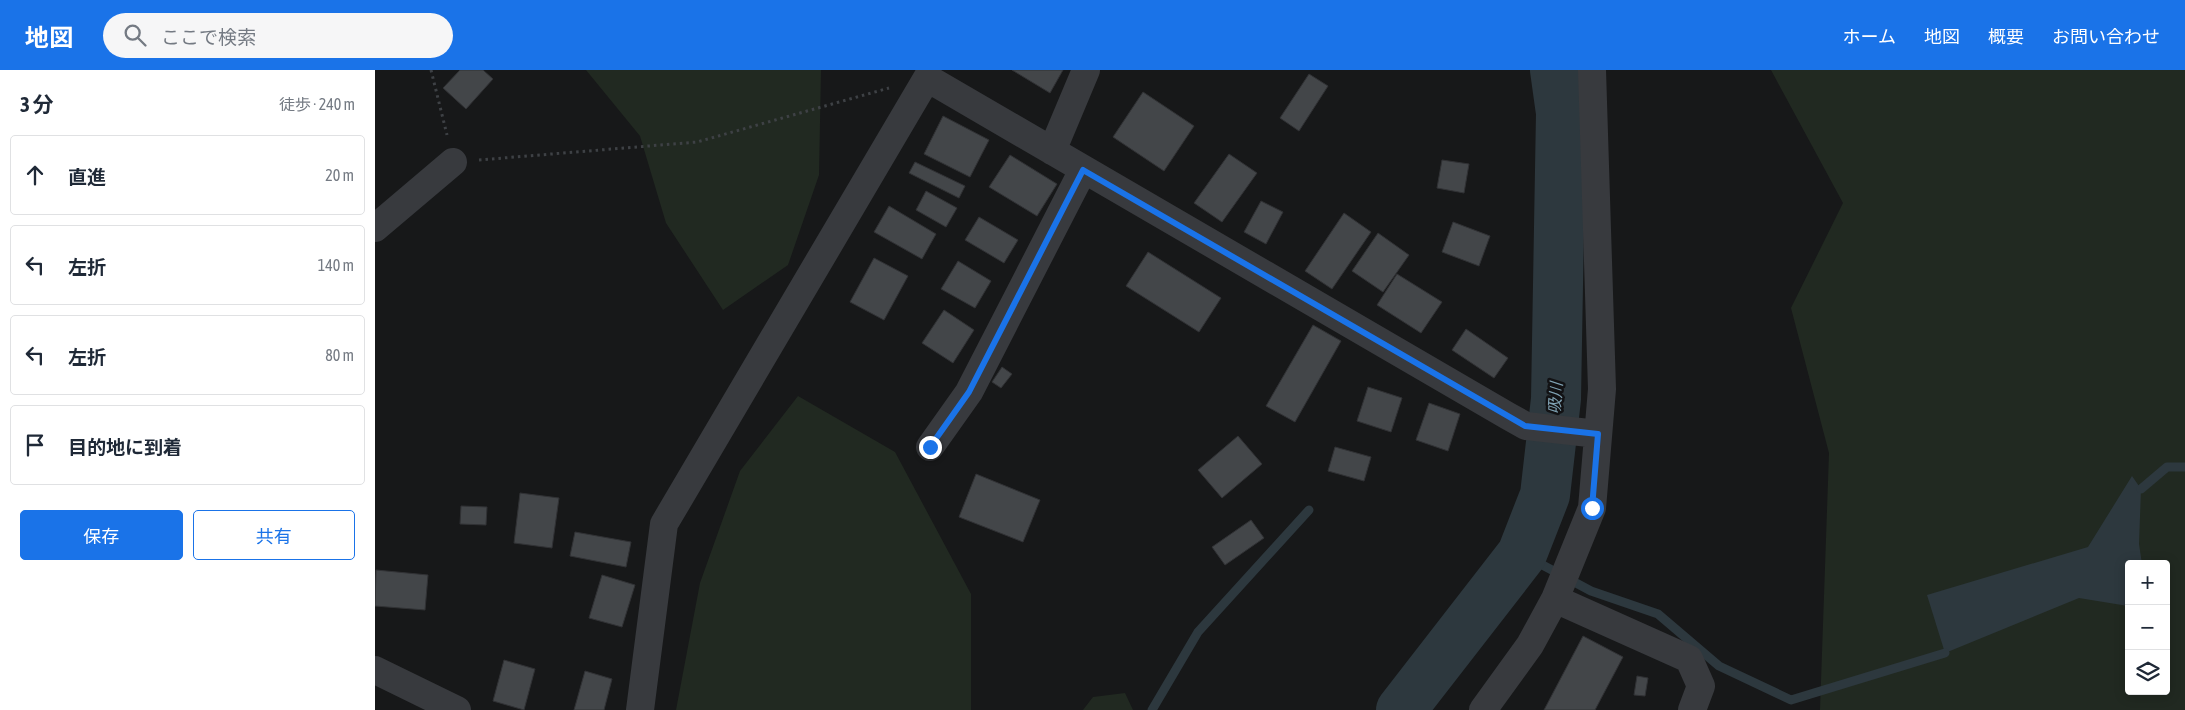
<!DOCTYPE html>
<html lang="ja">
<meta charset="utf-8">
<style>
:root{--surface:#fff;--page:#f6f6f7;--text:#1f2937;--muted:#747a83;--line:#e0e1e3;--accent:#1a73e8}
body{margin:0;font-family:"Asap Condensed","Noto Sans JP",sans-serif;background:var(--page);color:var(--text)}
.controls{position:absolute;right:15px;bottom:15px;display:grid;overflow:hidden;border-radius:5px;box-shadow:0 2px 12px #0003}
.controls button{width:45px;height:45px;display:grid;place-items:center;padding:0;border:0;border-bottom:1px solid var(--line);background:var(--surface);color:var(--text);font:25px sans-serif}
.stop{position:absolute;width:15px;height:15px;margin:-11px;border:4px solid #1a73e8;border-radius:50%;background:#fff}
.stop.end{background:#1a73e8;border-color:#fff;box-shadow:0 1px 5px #0008}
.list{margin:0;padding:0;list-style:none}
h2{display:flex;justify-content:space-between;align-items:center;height:65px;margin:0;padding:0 20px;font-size:21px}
h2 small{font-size:16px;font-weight:400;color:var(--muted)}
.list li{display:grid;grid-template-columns:32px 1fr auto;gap:15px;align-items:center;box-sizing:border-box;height:80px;margin:0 10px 10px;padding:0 10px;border:1px solid var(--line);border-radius:5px}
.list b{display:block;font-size:19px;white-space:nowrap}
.list em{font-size:16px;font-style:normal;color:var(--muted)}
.actions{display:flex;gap:10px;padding:15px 20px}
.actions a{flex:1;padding:11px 0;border:1px solid var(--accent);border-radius:5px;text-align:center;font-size:18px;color:var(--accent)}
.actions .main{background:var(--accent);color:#fff}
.icon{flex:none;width:28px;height:28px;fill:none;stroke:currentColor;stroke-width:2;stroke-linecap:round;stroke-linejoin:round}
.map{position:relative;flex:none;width:1810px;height:640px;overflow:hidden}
header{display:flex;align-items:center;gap:30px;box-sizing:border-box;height:70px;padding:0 25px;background:var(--accent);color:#fff}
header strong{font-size:24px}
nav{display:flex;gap:28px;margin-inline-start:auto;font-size:18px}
.search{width:350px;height:45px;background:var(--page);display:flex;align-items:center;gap:12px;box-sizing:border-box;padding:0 18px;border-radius:28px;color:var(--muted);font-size:19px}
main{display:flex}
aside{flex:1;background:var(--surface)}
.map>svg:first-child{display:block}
</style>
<header>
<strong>地図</strong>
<div class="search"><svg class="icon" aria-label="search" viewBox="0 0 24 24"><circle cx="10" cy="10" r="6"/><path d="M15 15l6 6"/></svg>ここで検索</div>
<nav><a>ホーム</a><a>地図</a><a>概要</a><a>お問い合わせ</a></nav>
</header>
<main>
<aside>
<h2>3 分<small>徒歩 · 240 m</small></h2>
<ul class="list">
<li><svg class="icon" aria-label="ahead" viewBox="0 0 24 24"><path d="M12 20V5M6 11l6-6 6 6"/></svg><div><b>直進</b></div><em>20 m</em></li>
<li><svg class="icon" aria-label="left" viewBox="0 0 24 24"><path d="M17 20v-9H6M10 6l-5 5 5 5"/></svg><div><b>左折</b></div><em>140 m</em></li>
<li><svg class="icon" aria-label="left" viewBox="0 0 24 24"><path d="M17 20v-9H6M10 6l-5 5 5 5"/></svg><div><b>左折</b></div><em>80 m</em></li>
<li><svg class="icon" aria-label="arrive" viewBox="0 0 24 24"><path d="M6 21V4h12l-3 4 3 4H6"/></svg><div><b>目的地に到着</b></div></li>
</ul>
<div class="actions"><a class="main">保存</a><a>共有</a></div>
</aside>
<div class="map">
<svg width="1810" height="640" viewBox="0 0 1810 640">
<rect width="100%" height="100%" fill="#171819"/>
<path fill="#212921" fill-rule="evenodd" d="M211 0H446L444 105 413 195 348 240 291 153 265 66Z
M1396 0H1810V640H1445L1454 383 1416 238 1468 133ZM1754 494H1791V621H1754Z
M423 326 520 382 596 524V640H301L325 513 365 401Z
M750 623 758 640H708L718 627Z"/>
<path fill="#2d383e" d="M1757 406 1766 419 1764 474 1767 494H1754L1753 536 1704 528 1570 583 1552 525 1713 477Z"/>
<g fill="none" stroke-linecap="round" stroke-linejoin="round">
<path stroke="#2d383e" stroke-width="9" d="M1766 419 1792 397H1810
M1147 484 1216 521 1283 544 1344 596 1416 630 1570 583
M777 640 823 562 934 440"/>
<path stroke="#2d383e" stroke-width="50" d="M1026 640 1147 484 1170 425 1181 329 1186 43 1180 0"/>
</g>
<path fill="#434649" stroke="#313235" d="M85 0H108L118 9 91 39 68 18Z
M637 0H688L675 23Z
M934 4 953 16 924 61 905 48Z
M768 22 819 56 789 101 738 67Z
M568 46 614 70 595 107 549 84Z
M854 84 882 103 847 152 819 133Z
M635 85 682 114 662 146 614 117Z
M1067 90 1094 94 1089 123 1062 118Z
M540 92 590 116 584 128 534 103Z
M551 121 582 138 571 157 541 140Z
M886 131 908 142 891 174 869 162Z
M514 136 561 164 547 189 499 162Z
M969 143 996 162 957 219 930 201Z
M604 147 643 170 629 193 590 170Z
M1078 152 1115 166 1104 196 1067 182Z
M1003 163 1034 185 1008 222 977 201Z
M773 182 846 228 824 262 751 216Z
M499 188 533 206 509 250 475 232Z
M583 191 616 211 600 238 566 219Z
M1022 204 1067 232 1046 263 1002 235Z
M569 240 599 260 578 293 547 273Z
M938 255 966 271 920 352 891 336Z
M1091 259 1133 288 1119 308 1077 280Z
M627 297 637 304 626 318 617 312Z
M993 317 1027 328 1016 362 982 351Z
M1054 333 1085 344 1073 381 1041 370Z
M863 366 887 394 847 428 823 400Z
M960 377 996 387 989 411 953 401Z
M601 404 665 430 648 472 584 447Z
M145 423 184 428 177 478 139 473Z
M86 436 112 437 111 455 85 454Z
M876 450 889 468 850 495 837 477Z
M200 462 256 472 251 497 195 486Z
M1 500 53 505 50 540 0 536Z
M227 505 260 515 247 557 214 548Z
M1208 566 1248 587 1220 640H1169Z
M129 590 160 599 149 640 118 631Z
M210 601 237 609 229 640H199Z
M1262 606 1273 608 1270 626 1259 625Z"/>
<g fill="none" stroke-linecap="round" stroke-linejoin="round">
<path stroke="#3e4145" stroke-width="3" stroke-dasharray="2.5 4" stroke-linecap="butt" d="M56 0 72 65
M104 90 322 72 514 18"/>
<path stroke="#383a3e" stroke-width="28" d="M677 81 711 0
M0 158 78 92
M555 377 594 322 708 100
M1180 529 1314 589 1326 616 1317 640
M0 600 82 640
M265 640 289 454 552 8 1133 346 1151 356 1223 364
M1108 640 1155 575 1180 529 1217 438 1227 319 1217 0"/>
</g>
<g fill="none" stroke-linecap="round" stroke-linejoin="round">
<path stroke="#1a73e8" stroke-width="6" d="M555 377 594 322 708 100 1150 356 1223 364 1217 438"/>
</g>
<g text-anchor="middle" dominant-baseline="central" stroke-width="5" stroke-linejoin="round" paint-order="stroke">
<g font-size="16" font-style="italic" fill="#80a3b4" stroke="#121214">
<text transform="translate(1180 328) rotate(-86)">吸川</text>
</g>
</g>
</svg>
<div class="controls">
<button>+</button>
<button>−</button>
<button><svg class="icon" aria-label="layers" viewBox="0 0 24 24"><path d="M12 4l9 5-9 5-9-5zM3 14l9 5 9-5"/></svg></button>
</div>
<div class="stop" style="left:1217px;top:438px"></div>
<div class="stop end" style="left:555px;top:377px"></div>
</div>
</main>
